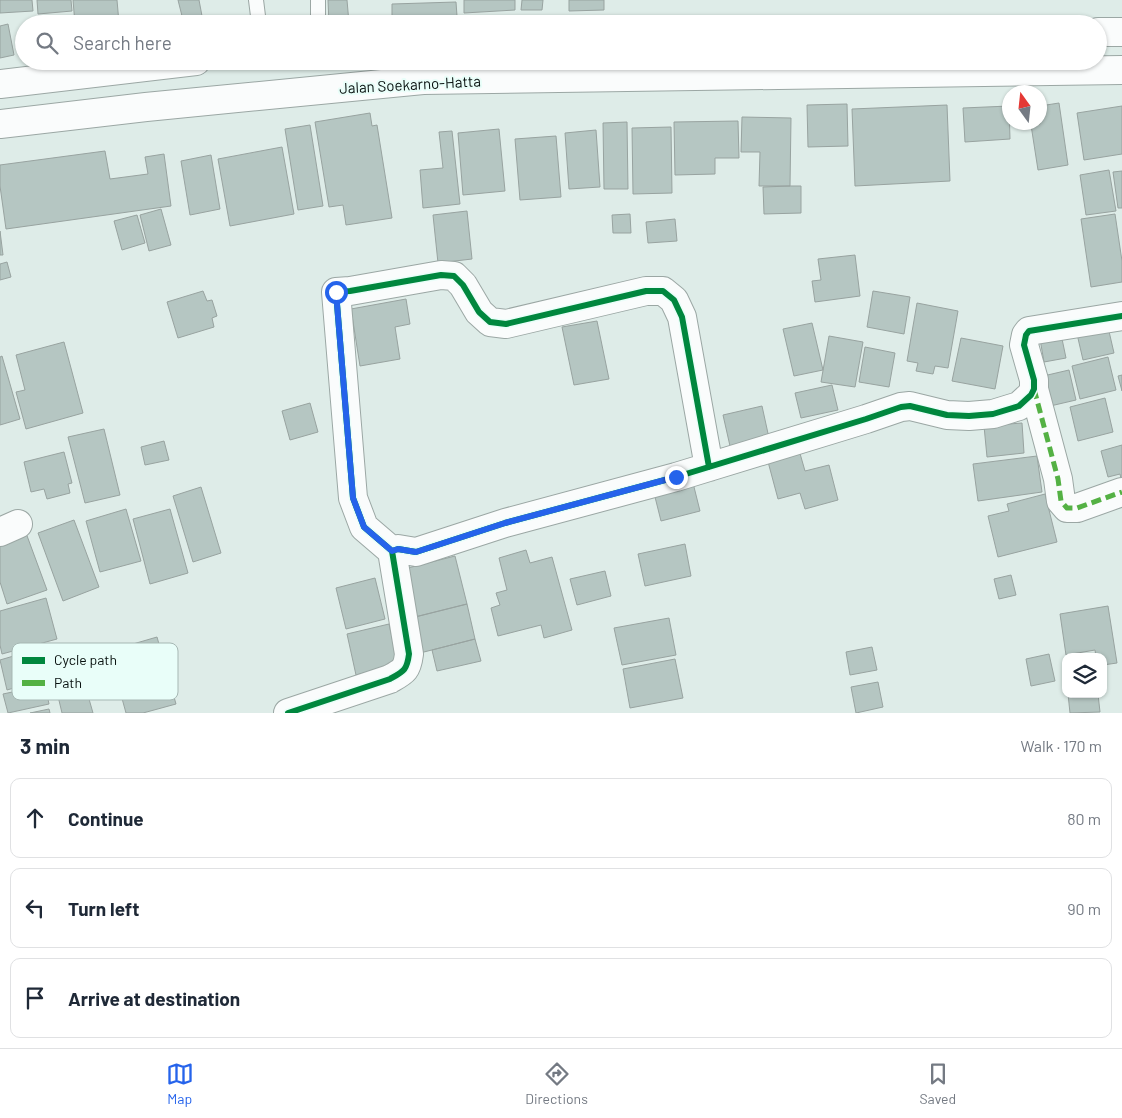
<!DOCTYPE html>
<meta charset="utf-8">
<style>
:root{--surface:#fff;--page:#f2f2f3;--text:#1f2937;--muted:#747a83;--line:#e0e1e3;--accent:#2563eb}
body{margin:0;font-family:Barlow,sans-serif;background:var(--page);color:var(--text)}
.controls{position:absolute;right:15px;bottom:15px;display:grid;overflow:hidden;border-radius:10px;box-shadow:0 1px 4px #0004}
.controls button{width:45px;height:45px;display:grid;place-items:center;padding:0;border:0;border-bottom:1px solid var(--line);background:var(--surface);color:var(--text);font:25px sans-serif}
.compass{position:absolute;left:1002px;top:85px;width:45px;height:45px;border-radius:50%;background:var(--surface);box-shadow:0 1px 4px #0004;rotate:345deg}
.stop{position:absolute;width:15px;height:15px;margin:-11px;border:4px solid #2563eb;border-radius:50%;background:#fff}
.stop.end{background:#2563eb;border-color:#fff;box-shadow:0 1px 5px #0008}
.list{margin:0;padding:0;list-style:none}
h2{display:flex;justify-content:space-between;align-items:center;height:65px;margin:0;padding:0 20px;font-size:21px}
h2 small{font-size:16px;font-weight:400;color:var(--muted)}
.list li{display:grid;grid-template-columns:32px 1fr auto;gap:15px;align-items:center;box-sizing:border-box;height:80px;margin:0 10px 10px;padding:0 10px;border:1px solid var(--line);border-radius:10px}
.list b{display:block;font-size:19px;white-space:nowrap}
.list em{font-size:16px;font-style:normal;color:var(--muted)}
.icon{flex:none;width:28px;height:28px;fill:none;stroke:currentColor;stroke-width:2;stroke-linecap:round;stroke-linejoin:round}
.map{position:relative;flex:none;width:1122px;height:713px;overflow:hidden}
.search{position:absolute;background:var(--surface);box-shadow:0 1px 4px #0004;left:15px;right:15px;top:15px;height:55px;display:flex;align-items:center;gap:12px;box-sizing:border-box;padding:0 18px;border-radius:28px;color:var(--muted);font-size:19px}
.sheet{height:335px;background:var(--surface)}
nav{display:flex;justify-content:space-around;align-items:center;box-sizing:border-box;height:70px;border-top:1px solid var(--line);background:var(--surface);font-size:14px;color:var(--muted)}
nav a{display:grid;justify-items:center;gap:2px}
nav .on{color:var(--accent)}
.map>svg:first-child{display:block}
</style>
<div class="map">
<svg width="1122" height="713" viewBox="0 0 1122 713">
<rect width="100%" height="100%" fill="#deece8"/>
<path fill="#b5c6c2" stroke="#98a3a0" d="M0 0H32L33 11 0 13Z
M37 0H71L72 11 38 14Z
M73 0H117L119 23 75 24Z
M178 0H199L202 16 183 20Z
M328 0H347L349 23 329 24Z
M464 0H515V10L464 13Z
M522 0H543L542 10H521Z
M569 0H604V10L569 11Z
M456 2 457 16 392 18V4Z
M8 24 14 55 0 58V26Z
M1059 103 1068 165 1038 170 1031 125 1040 124V106Z
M847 104 848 146 808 147 807 105Z
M947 105 950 181 855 186 852 109Z
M1009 106 1010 139 965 142 963 108Z
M1122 106V154L1084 160 1077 113Z
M370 113 372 126 377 125 392 218 346 225 343 205 329 207 315 122Z
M742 117 791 118 790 186H759L760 152H741Z
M738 121 739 158H715V174L675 175 674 122Z
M627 122 628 189H604L603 123Z
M310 125 323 206 298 210 285 129Z
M671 127 672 193 633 194 632 128Z
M499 129 505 191 463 195 458 133Z
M596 130 600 187 569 189 565 133Z
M452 131 460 204 423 208 420 170 443 168 439 132Z
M556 136 561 197 520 200 515 139Z
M282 147 294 214 230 226 218 159Z
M105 151 110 179 148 174 145 157 164 154 171 206 6 229 0 186V165Z
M211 155 220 209 190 215 181 161Z
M1109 170 1116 211 1086 215 1080 175Z
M1122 171V208H1118L1113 172Z
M790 186H801V213L764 214 763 187Z
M161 209 171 245 149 251 140 215Z
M467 211 472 259 438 263 433 215Z
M630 214 631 233H613L612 215Z
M1115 214 1122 261V282L1091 287 1081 219Z
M137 215 145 243 122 250 114 221Z
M675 219 677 241 648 243 646 222Z
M0 231 3 255H0Z
M855 255 860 296 815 302 812 281 821 280 818 259Z
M7 262 11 277 0 280V264Z
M203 291 207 301 212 300 217 316 212 318 214 327 178 338 167 302Z
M873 291 910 297 904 334 867 327Z
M406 299 410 324 395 327 400 359 360 366 351 309Z
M917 303 958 311 948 368 935 366 933 374 916 371 918 363 907 361Z
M597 321 609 379 574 385 562 327Z
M812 323 823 370 794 376 783 329Z
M1108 327 1114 353 1083 360 1077 334Z
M1061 334 1066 358 1044 362 1040 339Z
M829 336 863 342 855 387 821 382Z
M961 338 1003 346 995 389 952 381Z
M64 342 83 413 26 429 16 392 25 390 16 355Z
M865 347 895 353 889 387 859 382Z
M2 356 20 419 0 425V357Z
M1108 357 1116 390 1080 399 1072 366Z
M1069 370 1076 400 1046 407 1039 377Z
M1122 375V391L1118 376Z
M832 385 838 410 801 418 795 393Z
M1105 398 1113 432 1078 441 1070 407Z
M310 403 318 432 290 440 282 411Z
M762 406 769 438 730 446 723 415Z
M1022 423 1024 453 987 457 984 426Z
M104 429 120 495 85 503 68 437Z
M164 441 169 460 145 465 141 447Z
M1122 445V483L1120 474 1108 477 1101 451Z
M799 450 805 471 829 465 838 500 805 509 800 493 778 499 767 458Z
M64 452 72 483 68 484 70 493 47 499 44 489 31 492 24 462Z
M1037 456 1042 492 978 501 973 464Z
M693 483 700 511 661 521 654 493Z
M201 487 221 553 193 562 173 496Z
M1045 494 1057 542 998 557 988 516 1009 511 1007 504Z
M126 509 141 561 100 572 86 521Z
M170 509 188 573 150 584 133 519Z
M74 520 99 587 63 601 38 533Z
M26 533 47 590 7 604 0 582V542Z
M685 544 691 576 645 586 638 554Z
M526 550 530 563 552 557 572 630 544 638 541 625 498 636 491 608 500 605 496 593 507 590 499 558Z
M455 556 467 604 411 618 400 570Z
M605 571 611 596 577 605 570 579Z
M1011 575 1016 595 999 599 994 579Z
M375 578 385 619 346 629 336 588Z
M46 598 57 639 2 654 0 645V611Z
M467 604 475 639 420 653 411 618Z
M1108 606 1117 663 1103 665V657H1096L1095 650 1066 655 1060 614Z
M669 618 676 655 622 665 614 628Z
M389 624 398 664 356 675 347 634Z
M157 637 176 704 143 713H126L109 651Z
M475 639 481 661 437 671 432 650Z
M44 647 52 677 7 690 0 660Z
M872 647 877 670 850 675 846 652Z
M1049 654 1055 681 1031 686 1026 659Z
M675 659 683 698 630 708 623 669Z
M878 682 883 707 856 713 851 687Z
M45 685 49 704 8 713 3 694Z
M85 685 93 713H62L57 692Z
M1068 694H1098L1100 712 1070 713Z
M49 709 50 713H30Z"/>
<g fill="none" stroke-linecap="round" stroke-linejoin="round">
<g stroke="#9ba7a4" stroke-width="16">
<path id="service" d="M256 0 259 24
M318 0V24"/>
</g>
<g stroke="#9ba7a4" stroke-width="30">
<path id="minor" d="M1034 389 1058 479 1061 501 1067 508H1077L1122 492
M0 532 18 524
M392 551 364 527 353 498 336 292 350 291 441 275 454 276 463 285 479 312 490 322 506 324 646 291H663L674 300 682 317 709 467
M288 713 390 679C404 671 407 670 409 654L392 551 398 549 416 552 505 523 676 477 866 419 901 407 910 406 947 415 969 416 993 414 1019 406 1031 395 1034 389V380L1024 345 1026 335 1029 331 1122 316"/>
</g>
<g stroke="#9ba7a4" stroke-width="30">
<path id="trunk" d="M1098 32H1122
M0 84 196 61
M0 124 146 107 423 80 1122 70"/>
</g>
<use href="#service" stroke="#fafcfc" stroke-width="14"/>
<use href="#minor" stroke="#fafcfc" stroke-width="28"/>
<use href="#trunk" stroke="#fafcfc" stroke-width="28"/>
<path stroke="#54b144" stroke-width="5" stroke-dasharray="10 5" stroke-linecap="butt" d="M1034 389 1058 479 1061 501 1067 508H1077L1122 492"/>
<g stroke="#e9fef9" stroke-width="9">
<path id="cycleway" d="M392 551 364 527 353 498 336 292 350 291 441 275 454 276 463 285 479 312 490 322 506 324 646 291H663L674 300 682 317 709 467
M288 713 390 679C404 671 407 670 409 654L392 551 398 549 416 552 505 523 676 477 866 419 901 407 910 406 947 415 969 416 993 414 1019 406 1031 395 1034 389V380L1024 345 1026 335 1029 331 1122 316"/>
</g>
<use href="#cycleway" stroke="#00873e" stroke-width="6"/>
</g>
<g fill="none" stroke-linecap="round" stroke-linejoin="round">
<path stroke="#2563eb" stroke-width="6" d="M336 292 353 498 364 527 392 551 398 549 416 552 505 523 676 477"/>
</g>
<g text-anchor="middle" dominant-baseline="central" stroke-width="4" stroke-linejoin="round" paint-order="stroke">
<g font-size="15" fill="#08110f" stroke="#e9fef9">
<text transform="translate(410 84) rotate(-3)">Jalan Soekarno-Hatta</text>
</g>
</g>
<rect x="12" y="643" width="166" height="57" rx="8" fill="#e9fef9" stroke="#a6b7b3" stroke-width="1"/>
<rect x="22" y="657" width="23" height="7" fill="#00873e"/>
<rect x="22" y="680" width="23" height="6" fill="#54b144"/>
<g font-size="14" fill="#08110f">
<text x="54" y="665">Cycle path</text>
<text x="54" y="688">Path</text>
</g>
</svg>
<div class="controls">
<button><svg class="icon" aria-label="layers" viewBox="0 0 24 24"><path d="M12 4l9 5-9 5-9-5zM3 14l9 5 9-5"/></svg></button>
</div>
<svg class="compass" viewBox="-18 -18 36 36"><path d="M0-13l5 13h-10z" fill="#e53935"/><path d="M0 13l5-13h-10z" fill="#747a83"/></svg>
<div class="stop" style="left:336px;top:292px"></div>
<div class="stop end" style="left:676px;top:477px"></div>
<div class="search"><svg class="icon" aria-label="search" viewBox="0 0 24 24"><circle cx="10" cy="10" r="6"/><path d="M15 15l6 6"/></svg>Search here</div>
</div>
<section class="sheet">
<h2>3 min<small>Walk · 170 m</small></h2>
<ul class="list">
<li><svg class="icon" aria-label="ahead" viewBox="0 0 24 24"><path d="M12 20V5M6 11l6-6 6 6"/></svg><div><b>Continue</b></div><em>80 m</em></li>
<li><svg class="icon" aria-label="left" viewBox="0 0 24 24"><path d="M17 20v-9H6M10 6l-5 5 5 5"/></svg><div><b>Turn left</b></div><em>90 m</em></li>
<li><svg class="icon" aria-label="arrive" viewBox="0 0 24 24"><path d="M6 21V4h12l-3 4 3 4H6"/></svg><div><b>Arrive at destination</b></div></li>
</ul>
</section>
<nav>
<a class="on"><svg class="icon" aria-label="map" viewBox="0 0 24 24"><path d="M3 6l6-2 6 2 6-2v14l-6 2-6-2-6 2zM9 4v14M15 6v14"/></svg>Map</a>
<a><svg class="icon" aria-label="directions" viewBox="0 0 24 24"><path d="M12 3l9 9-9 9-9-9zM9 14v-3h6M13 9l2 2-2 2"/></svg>Directions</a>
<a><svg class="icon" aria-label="saved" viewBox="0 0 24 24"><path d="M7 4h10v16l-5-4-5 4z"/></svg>Saved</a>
</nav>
